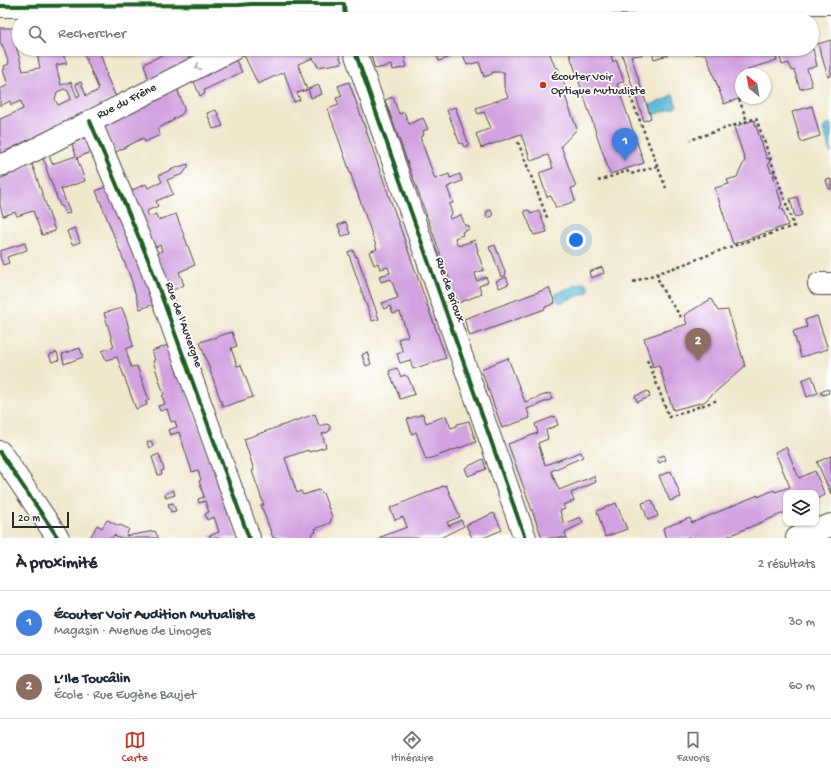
<!DOCTYPE html>
<html lang="fr">
<meta charset="utf-8">
<style>
:root{--surface:#fff;--page:#f6f6f7;--text:#1f2937;--muted:#747a83;--line:#e0e1e3;--accent:#c8321e}
body{margin:0;font-family:"Gochi Hand",sans-serif;background:var(--page);color:var(--text)}
.controls{position:absolute;right:12px;bottom:12px;display:grid;overflow:hidden;border-radius:8px;box-shadow:0 1px 3px #0004}
.controls button{width:36px;height:36px;display:grid;place-items:center;padding:0;border:0;border-bottom:1px solid var(--line);background:var(--surface);color:var(--text);font:20px sans-serif}
.compass{position:absolute;left:735px;top:68px;width:36px;height:36px;border-radius:50%;background:var(--surface);box-shadow:0 1px 3px #0004;rotate:329deg}
.scale{position:absolute;left:12px;bottom:10px;width:57px;box-sizing:border-box;padding-left:4px;border:2px solid #2b2b2b;border-top:0;font-size:11px;line-height:14px;white-space:nowrap;color:#2b2b2b;-webkit-text-stroke:3px #fff;paint-order:stroke}
.you{position:absolute;left:576px;top:240px;width:14px;height:14px;margin:-10px;border:3px solid #fff;border-radius:50%;background:#1a73e8;box-shadow:0 0 0 6px #1a73e833}
.badge{display:grid;place-items:center;width:26px;height:26px;border-radius:50%;background:var(--accent);color:#fff;font-size:13px;font-weight:700}
.pin{position:absolute;translate:-50% -33px;filter:drop-shadow(0 1px 2px #0008)}
.pin::after{content:'';position:absolute;top:21px;width:14px;height:12px;background:inherit;clip-path:polygon(0 0,100% 0,50% 100%)}
.list{margin:0;padding:0;list-style:none}
h2{display:flex;justify-content:space-between;align-items:center;height:52px;margin:0;padding:0 16px;font-size:17px}
h2 small{font-size:13px;font-weight:400;color:var(--muted)}
.list li{display:grid;grid-template-columns:26px 1fr auto;gap:12px;align-items:center;box-sizing:border-box;height:64px;padding:0 16px;border-top:1px solid var(--line)}
.list b{display:block;font-size:15px;white-space:nowrap}
.list p{margin:0;font-size:13px;white-space:nowrap;color:var(--muted)}
.list em{font-size:13px;font-style:normal;color:var(--muted)}
.icon{flex:none;width:22px;height:22px;fill:none;stroke:currentColor;stroke-width:2;stroke-linecap:round;stroke-linejoin:round}
.map{position:relative;flex:none;width:831px;height:538px;overflow:hidden}
.search{position:absolute;background:var(--surface);box-shadow:0 1px 3px #0004;left:12px;right:12px;top:12px;height:44px;display:flex;align-items:center;gap:10px;box-sizing:border-box;padding:0 14px;border-radius:22px;color:var(--muted);font-size:15px}
.sheet{height:180px;background:var(--surface)}
nav{display:flex;justify-content:space-around;align-items:center;box-sizing:border-box;height:56px;border-top:1px solid var(--line);background:var(--surface);font-size:11px;color:var(--muted)}
nav a{display:grid;justify-items:center;gap:2px}
nav .on{color:var(--accent)}
.map>svg:first-child{display:block}
</style>
<div class="map">
<svg width="831" height="538" viewBox="0 0 831 538">
<rect width="100%" height="100%" fill="#fff"/>
<filter id="ink" filterUnits="userSpaceOnUse"><feTurbulence type="fractalNoise" baseFrequency=".025" numOctaves="2"/><feDisplacementMap in="SourceGraphic" scale="8" xChannelSelector="R" yChannelSelector="G"/><feConvolveMatrix kernelMatrix="1 2 1 2 8 2 1 2 1" color-interpolation-filters="sRGB"/></filter>
<filter id="wash" filterUnits="userSpaceOnUse"><feTurbulence type="fractalNoise" baseFrequency=".012" numOctaves="4" result="noise"/><feDisplacementMap in="SourceGraphic" scale="16" xChannelSelector="R" yChannelSelector="G"/><feGaussianBlur stdDeviation="0.9" result="paint"/><feColorMatrix in="noise" values="0 0 0 0 0 0 0 0 0 0 0 0 0 0 0 0 0 1.4 0 .05"/><feComposite in="paint" operator="in"/></filter>
<g filter="url(#wash)">
<rect width="100%" height="100%" fill="#f0e8cd"/>
<path fill="#59b8d7" stroke="#427281" d="M673 94 677 107 654 115 650 105 669 98V96Z
M828 124H831V154L823 129 824 127Z
M584 282 587 284 589 289 588 292 560 303C557 302 555 297 556 293Z"/>
<g id="blocks">
<path fill="#d1a1e0" fill-rule="evenodd" d="M0 28H19V45H16L23 71 40 68 36 49H77L63 55 67 63 56 65 61 85 71 82 77 97 80 95 75 84 81 82 86 96 99 90 82 49H99L107 74 106 75 116 97 0 154V119L23 109 21 101 11 105 10 101 0 106V89L8 85 3 70 5 69 4 66 9 64 2 44 0 45ZM64 89 68 91 71 99 58 105 55 99 57 92Z
M831 40V76L828 77 818 44Z
M159 49H185L191 62 149 81 144 64 162 55Z
M257 49H337L342 63 318 67 313 58 298 64 307 90 297 93 300 100 294 102 284 72 258 84 244 55Z
M369 49H401L402 55H404L407 67 393 70 392 65 375 69Z
M417 49H451L453 56 439 61 436 52 417 53Z
M461 49H548L555 67 558 68 568 94 565 96 577 129 561 146 576 187 571 188 575 201 556 208 551 196 547 197 539 173 553 168 548 155 531 161 521 134 481 148 476 134 491 128 484 112 478 114 476 108 508 97 504 87V72H492V74L484 77 479 62 467 65Z
M568 49H609L613 62 616 60 624 81 617 84 644 163 610 174Z
M620 49H640L642 55 631 56 651 118 644 121Z
M651 49H666L668 55 654 59Z
M693 49H774L777 60 748 69 749 74H741V98L724 104 706 54H695Z
M778 49H813L817 66 807 69 812 86 800 89 794 70 792 71 789 63 782 65Z
M235 59 242 72 204 90 205 94 200 96 193 79Z
M349 82 446 358 413 369 410 360 400 363 397 354 403 352 398 339 408 336 400 312 393 314 390 306 384 309 382 303 398 298 391 279 381 282 379 276 390 273 388 267 380 269 378 263 374 265 369 252 377 249 328 109 339 105 336 98 342 96 338 86Z
M319 85 322 94 311 98 308 89Z
M177 88 184 108V111L181 115 173 119 174 120 157 129 160 135 145 142 143 138 114 153 104 127Z
M393 97 399 114 404 112 409 124 423 118 428 129 423 131 424 135 420 137 435 179 449 174 450 178 460 174 462 181 449 186V187H447L453 203 449 204 452 214 449 216 450 219 461 215 465 226 468 225 470 229 462 232 463 235 455 238 458 246 475 240 478 251H477L484 270 475 273 477 281 486 277 488 282 479 286 482 294 458 303 385 100Z
M812 106 820 136 801 142 792 112Z
M455 107 469 145 464 147 462 143 460 144 447 110Z
M216 110 223 126 213 129 207 113Z
M754 120 767 159 769 158 770 163H768L771 172 773 171 775 175H773L782 205 780 206 781 210 783 209 788 225 733 244 715 188 729 184 727 180 737 177 745 160 734 127Z
M91 134 97 149 77 158 85 181 61 189 70 213 65 214 62 206H60L46 168 47 167 43 159 49 155 52 164 76 156 72 144Z
M32 164 55 231 42 235 33 211 17 216 15 212 3 216 0 205V179Z
M188 164V167L183 174 167 180 173 194 156 201 158 206 147 211 149 217 156 214 158 220 176 214 195 265 179 272 184 285 169 292 156 254 162 251 160 245 154 248 130 191 146 184 148 188 162 182 159 175 175 168Z
M831 179V189H829L826 180Z
M112 184 157 303 140 309 130 276 96 191Z
M797 197 802 215 795 217 790 199Z
M491 210 493 216 487 218 486 214 487 211Z
M529 210 531 214 539 211 547 232 534 235 524 211Z
M346 222 350 234 342 236 338 225Z
M75 228 80 242 72 245 67 231Z
M25 243 27 250 7 257 9 263 3 265 0 257V251Z
M495 245 506 275 501 277 492 252H491L489 247Z
M353 250 356 257 357 256 379 319 372 321 348 252Z
M602 267 604 273 591 278 589 272Z
M506 277 509 284 499 288 496 281Z
M549 288 555 303 545 307V309L470 336 464 319Z
M711 299 718 311 728 310 745 366 704 402 673 410 659 365 653 367 644 338 687 324 684 315Z
M122 308 127 321 133 346 126 349 131 367 137 366 149 400 146 401 147 405 136 409 117 357 106 360 102 351 114 347 104 313Z
M817 316 828 349 801 357 793 331 807 327 805 320Z
M232 332 237 346 231 348 237 366 241 365 253 397 223 407 200 342Z
M171 344 220 491 237 538H210L209 536 219 532 214 517 207 520 205 514 209 512 205 501 199 503 198 499 204 497 199 481 201 480 198 470 192 472 179 432 170 435 168 430 177 427 175 421 171 422 167 409 160 411 158 406 165 404 162 396 164 395 153 361 155 360 152 351Z
M80 348 83 357 64 364 62 354Z
M57 352 59 360 52 362 49 355Z
M367 352 371 364 366 366 362 355Z
M508 358 525 402 550 393 552 399 527 409 530 418 502 428 481 369Z
M397 368 401 377 404 375 408 377 415 394 400 399 389 371Z
M812 376 818 393 807 397 802 380Z
M828 389 829 393 823 395V394H821L820 392Z
M648 391 650 397 637 402 635 396Z
M315 414 319 426 326 424 329 425 330 427V430L328 432 322 434 326 447 309 452 308 450 285 458 297 493 301 491 303 495 318 490 323 493 332 517 330 523 315 529 316 532 311 534 313 538H273L261 505H264L252 471 254 470 244 439Z
M423 414 426 423 446 416 451 428 457 426V424L469 421 476 442 426 460 416 432 412 434 407 419Z
M555 416 558 425 546 430 548 439 538 443 545 465 581 452 583 457 551 471 559 490 594 476 596 482 571 493 574 501 563 505 565 509 560 511 564 524 580 517 583 523 565 532 567 538H542L508 444 538 433 535 424Z
M151 441 153 446 149 448 147 442Z
M786 447 799 478 815 471 825 495 816 499V493H786V512L724 538H667L665 536 663 528 690 518 692 523 758 495V497L774 490 775 492 790 487 775 452Z
M159 454 164 470 161 471 162 474 158 475 152 457Z
M664 455 666 460 659 463 657 458Z
M831 456V494L817 462Z
M483 459 486 469 468 476 465 468Z
M671 471 681 497 670 501 659 476Z
M446 485 460 517 447 522 449 526 461 520 464 526 440 538H378L407 527 403 517 395 520 390 508Z
M173 490 175 495 166 498 165 494Z
M652 500 658 516 648 520 642 503Z
M173 503 176 511 171 512 168 504Z
M616 503 627 529 605 537 597 511Z
M494 513 502 530 483 538H472L466 525Z
M107 520 119 526 120 525 129 529 126 536 155 531 158 538H118L114 535 112 538H90L97 525 102 528Z"/>
</g>
</g>
<g filter="url(#ink)">
<use href="#blocks" fill-opacity="0" stroke="#494743" stroke-width="1"/>
<g fill="none" stroke-linecap="round" stroke-linejoin="round">
<g stroke="#494743" stroke-width="24">
<path id="street" d="M344 4 345 19
M239 5 243 19
M281 19 290 4
M354 49 525 538
M90 121 150 264 249 538
M0 165 11 162 233 49
M819 284H831
M0 452 58 538
M797 538 831 525"/>
</g>
<g stroke="#494743" stroke-width="24">
<path id="secondary" d="M0 6 239 5 251 4 831 3"/>
</g>
<path stroke="#494743" stroke-width="2.5" stroke-dasharray="3 3" stroke-linecap="butt" d="M626 85 666 188
M739 99 747 121
M518 142 548 220
M598 181 627 171 631 174 657 166
M657 273C659 290 672 303 681 317
M633 282 679 266 727 248 794 226 756 118 690 140
M647 360 652 371 669 417 718 400"/>
<use href="#street" stroke="#fff" stroke-width="22"/>
<use href="#secondary" stroke="#fff" stroke-width="22"/>
<g stroke="#fff" stroke-width="6">
<path id="cycleway" d="M0 6 239 5 251 4H344L345 19
M354 49 525 538
M90 121 150 264 249 538
M0 452 58 538"/>
</g>
<use href="#cycleway" stroke="#1b5e20" stroke-width="4"/>
</g>
<defs><path id="oneway-chevron" d="M-2-3.5L2.5 0L-2 3.5" fill="none" stroke-width="1.6" stroke-linecap="round" stroke-linejoin="round"/></defs>
<use stroke="#a0a0a0" href="#oneway-chevron" transform="translate(198 67) rotate(153)"/>
</g>
<circle fill="#c8321e" stroke="#fff" stroke-width="1.5" cx="543" cy="85" r="4"/>
<g text-anchor="middle" dominant-baseline="central" stroke-width="3.5" stroke-linejoin="round" paint-order="stroke">
<g font-size="12" fill="#2b2b2b" stroke="#fff" text-anchor="start">
<text x="551" y="78">Écouter Voir<tspan x="551" dy="14">Optique Mutualiste</tspan></text>
</g>
<g font-size="12" fill="#2b2b2b" stroke="#fff">
<text transform="translate(127 102) rotate(-27)">Rue du Frêne</text>
<text transform="translate(449 290) rotate(71)">Rue de Brioux</text>
<text transform="translate(183 325) rotate(70)">Rue de l'Auvergne</text>
</g>
</g>
</svg>
<div class="controls">
<button><svg class="icon" aria-label="layers" viewBox="0 0 24 24"><path d="M12 4l9 5-9 5-9-5zM3 14l9 5 9-5"/></svg></button>
</div>
<svg class="compass" viewBox="-18 -18 36 36"><path d="M0-13l5 13h-10z" fill="#e53935"/><path d="M0 13l5-13h-10z" fill="#747a83"/></svg>
<div class="scale">20 m</div>
<div class="you"></div>
<div class="pin badge" style="left:625px;top:161px;background:#3f7fe0">1</div>
<div class="pin badge" style="left:698px;top:361px;background:#8d6e63">2</div>
<div class="search"><svg class="icon" aria-label="search" viewBox="0 0 24 24"><circle cx="10" cy="10" r="6"/><path d="M15 15l6 6"/></svg>Rechercher</div>
</div>
<section class="sheet">
<h2>À proximité<small>2 résultats</small></h2>
<ul class="list">
<li><span class="badge" style="background:#3f7fe0">1</span><div><b>Écouter Voir Audition Mutualiste</b><p>Magasin · Avenue de Limoges</p></div><em>30 m</em></li>
<li><span class="badge" style="background:#8d6e63">2</span><div><b>L’Ile Toucâlin</b><p>École · Rue Eugène Baujet</p></div><em>60 m</em></li>
</ul>
</section>
<nav>
<a class="on"><svg class="icon" aria-label="map" viewBox="0 0 24 24"><path d="M3 6l6-2 6 2 6-2v14l-6 2-6-2-6 2zM9 4v14M15 6v14"/></svg>Carte</a>
<a><svg class="icon" aria-label="directions" viewBox="0 0 24 24"><path d="M12 3l9 9-9 9-9-9zM9 14v-3h6M13 9l2 2-2 2"/></svg>Itinéraire</a>
<a><svg class="icon" aria-label="saved" viewBox="0 0 24 24"><path d="M7 4h10v16l-5-4-5 4z"/></svg>Favoris</a>
</nav>
